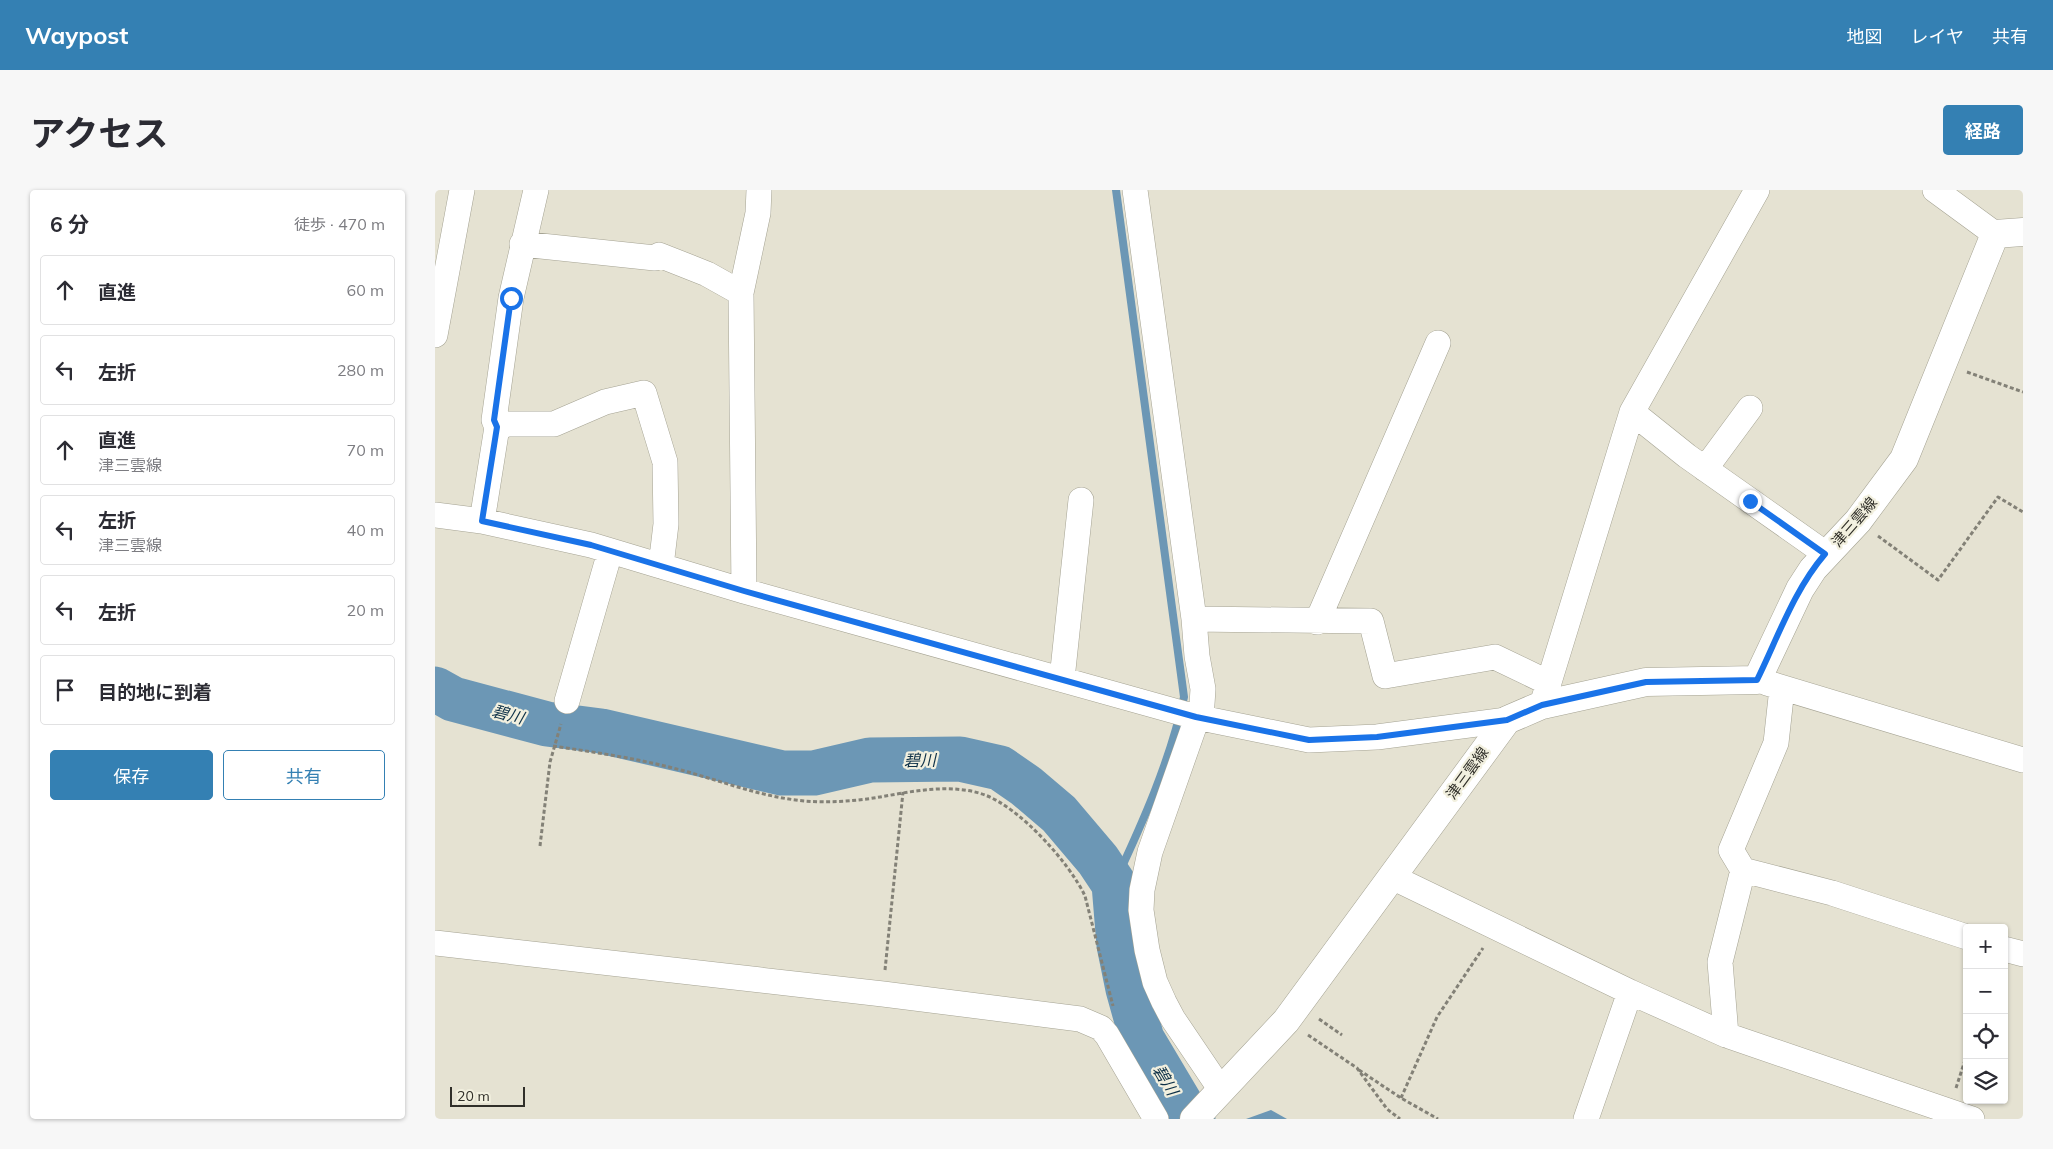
<!DOCTYPE html>
<html lang="ja">
<meta charset="utf-8">
<style>
:root{--surface:#fff;--page:#f7f7f7;--text:#2b2b33;--muted:#7c7c81;--line:#e1e1e2;--accent:#3480b3}
body{margin:0;font-family:Mulish,"Noto Sans JP",sans-serif;background:var(--page);color:var(--text)}
.controls{position:absolute;right:15px;bottom:15px;display:grid;overflow:hidden;border-radius:5px;box-shadow:0 1px 4px #0004}
.controls button{width:45px;height:45px;display:grid;place-items:center;padding:0;border:0;border-bottom:1px solid var(--line);background:var(--surface);color:var(--text);font:25px sans-serif}
.scale{position:absolute;left:15px;bottom:12px;width:75px;box-sizing:border-box;padding-left:5px;border:2px solid #302f29;border-top:0;font-size:14px;line-height:18px;white-space:nowrap;color:#302f29;-webkit-text-stroke:4px #f2f0df;paint-order:stroke}
.stop{position:absolute;width:15px;height:15px;margin:-11px;border:4px solid #1a73e8;border-radius:50%;background:#fff}
.stop.end{background:#1a73e8;border-color:#fff;box-shadow:0 1px 5px #0008}
.list{margin:0;padding:0;list-style:none}
h2{display:flex;justify-content:space-between;align-items:center;height:65px;margin:0;padding:0 20px;font-size:21px}
h2 small{font-size:16px;font-weight:400;color:var(--muted)}
.list li{display:grid;grid-template-columns:32px 1fr auto;gap:15px;align-items:center;box-sizing:border-box;height:70px;margin:0 10px 10px;padding:0 10px;border:1px solid var(--line);border-radius:5px}
.list b{display:block;font-size:19px;white-space:nowrap}
.list p{margin:0;font-size:16px;white-space:nowrap;color:var(--muted)}
.list em{font-size:16px;font-style:normal;color:var(--muted)}
.actions{display:flex;gap:10px;padding:15px 20px}
.actions a{flex:1;padding:11px 0;border:1px solid var(--accent);border-radius:5px;text-align:center;font-size:18px;color:var(--accent)}
.actions .main{background:var(--accent);color:#fff}
.icon{flex:none;width:28px;height:28px;fill:none;stroke:currentColor;stroke-width:2;stroke-linecap:round;stroke-linejoin:round}
.map{position:relative;flex:none;width:1588px;height:929px;overflow:hidden;border-radius:5px}
header{display:flex;align-items:center;gap:30px;box-sizing:border-box;height:70px;padding:0 25px;background:var(--accent);color:#fff}
header strong{font-size:24px}
nav{display:flex;gap:28px;margin-inline-start:auto;font-size:18px}
.intro{display:flex;align-items:center;justify-content:space-between;box-sizing:border-box;height:120px;padding:0 30px}
h1{margin:0;font-size:35px}
.button{padding:12px 22px;border-radius:5px;background:var(--accent);color:#fff;font-size:18px;font-weight:700}
main{display:flex;gap:30px;padding:0 30px}
aside{flex:1;background:var(--surface);border-radius:5px;box-shadow:0 1px 4px #0004}
.map>svg:first-child{display:block}
</style>
<header>
<strong>Waypost</strong>
<nav><a>地図</a><a>レイヤ</a><a>共有</a></nav>
</header>
<div class="intro"><h1>アクセス</h1><a class="button">経路</a></div>
<main>
<aside>
<h2>6 分<small>徒歩 · 470 m</small></h2>
<ul class="list">
<li><svg class="icon" aria-label="ahead" viewBox="0 0 24 24"><path d="M12 20V5M6 11l6-6 6 6"/></svg><div><b>直進</b></div><em>60 m</em></li>
<li><svg class="icon" aria-label="left" viewBox="0 0 24 24"><path d="M17 20v-9H6M10 6l-5 5 5 5"/></svg><div><b>左折</b></div><em>280 m</em></li>
<li><svg class="icon" aria-label="ahead" viewBox="0 0 24 24"><path d="M12 20V5M6 11l6-6 6 6"/></svg><div><b>直進</b><p>津三雲線</p></div><em>70 m</em></li>
<li><svg class="icon" aria-label="left" viewBox="0 0 24 24"><path d="M17 20v-9H6M10 6l-5 5 5 5"/></svg><div><b>左折</b><p>津三雲線</p></div><em>40 m</em></li>
<li><svg class="icon" aria-label="left" viewBox="0 0 24 24"><path d="M17 20v-9H6M10 6l-5 5 5 5"/></svg><div><b>左折</b></div><em>20 m</em></li>
<li><svg class="icon" aria-label="arrive" viewBox="0 0 24 24"><path d="M6 21V4h12l-3 4 3 4H6"/></svg><div><b>目的地に到着</b></div></li>
</ul>
<div class="actions"><a class="main">保存</a><a>共有</a></div>
</aside>
<div class="map">
<svg width="1588" height="929" viewBox="0 0 1588 929">
<rect width="100%" height="100%" fill="#e5e2d2"/>
<path fill="#6c97b5" d="M836 920 852 929H811Z"/>
<g fill="none" stroke-linecap="round" stroke-linejoin="round">
<path stroke="#6c97b5" stroke-width="8" d="M679 694C707 634 735 572 749 507L681 0"/>
<path stroke="#6c97b5" stroke-width="45" d="M0 499 18 509 112 534 166 541 347 583H379L435 570 525 569 565 578 591 596 624 624 663 670 679 694 684 755 693 799 707 849 748 918 758 929"/>
<g stroke="#a5a393" stroke-width="26">
<path id="minor" d="M700 0 759 429 762 466 768 499 767 514 715 662 707 700 706 720 712 760 720 792 729 812 738 829 786 900
M1500 0 1560 44
M87 54 220 68 224 65 272 84 306 103 309 401
M306 103 323 23 324 0
M0 145 27 0
M1197 222 1252 266 1391 364
M62 237 73 234H119L170 212 209 203 230 272 231 334 226 376
M1270 279 1315 218
M0 325 47 331 156 355 309 401 761 527 874 550 942 547 1072 530
M47 331 62 237 59 230 76 108 101 0
M759 429 936 431 950 486 1060 467 1114 493
M882 432 1003 153
M627 489 646 310
M1332 493 1588 570
M132 511 175 362
M1107 515 1197 222 1322 0
M1308 680 1397 703 1532 747
M957 687 1195 802 1291 845 1537 929
M0 753 448 804 645 829 666 838 672 845 721 929
M1569 759 1588 764
M1291 845 1285 772 1308 680 1296 660 1341 553 1347 498
M1151 929 1195 802"/>
</g>
<g stroke="#a5a393" stroke-width="29">
<path id="major" d="M759 929 851 831 1072 530 1107 515 1211 492 1322 490 1365 399 1378 379 1423 331 1469 269 1560 44 1588 42"/>
</g>
<path stroke="#838177" stroke-width="3" stroke-dasharray="4 2.5" stroke-linecap="butt" d="M1532 182 1588 202
M1443 346 1503 390 1563 307 1588 322
M118 556C158 562 199 568 238 578 282 589 324 607 370 611 394 613 421 611 445 607 479 601 517 593 550 605 585 618 634 672 650 706L678 816
M105 656 115 572 126 534
M450 780 468 602
M884 829 907 845
M873 845 922 878 952 919 965 929
M924 880 966 908 1003 929
M1521 898 1532 864
M966 908 1002 827 1048 758"/>
<use href="#minor" stroke="#fff" stroke-width="25"/>
<use href="#major" stroke="#fff" stroke-width="28"/>
</g>
<g fill="none" stroke-linecap="round" stroke-linejoin="round">
<path stroke="#1a73e8" stroke-width="6" d="M76 108 59 230 62 237 47 331 156 355 309 401 761 527 874 550 942 547 1072 530 1107 515 1211 492 1322 490C1343 447 1359 400 1390 364L1315 311"/>
</g>
<g text-anchor="middle" dominant-baseline="central" stroke-width="4.5" stroke-linejoin="round" paint-order="stroke">
<g font-size="15" fill="#302f29" stroke="#f2f0df">
<text transform="translate(1419 332) rotate(-49)">津三雲線</text>
<text transform="translate(1032 583) rotate(-54)">津三雲線</text>
</g>
<g font-size="16" font-style="italic" fill="#0d3047" stroke="#f2f0df">
<text transform="translate(73 524) rotate(15)">碧川</text>
<text transform="translate(485 570) rotate(-1)">碧川</text>
<text transform="translate(731 890) rotate(59)">碧川</text>
</g>
</g>
</svg>
<div class="controls">
<button>+</button>
<button>−</button>
<button><svg class="icon" aria-label="locate" viewBox="0 0 24 24"><circle cx="12" cy="12" r="6"/><path d="M12 2v4M12 18v4M2 12h4M18 12h4"/></svg></button>
<button><svg class="icon" aria-label="layers" viewBox="0 0 24 24"><path d="M12 4l9 5-9 5-9-5zM3 14l9 5 9-5"/></svg></button>
</div>
<div class="scale">20 m</div>
<div class="stop" style="left:76px;top:108px"></div>
<div class="stop end" style="left:1315px;top:311px"></div>
</div>
</main>
